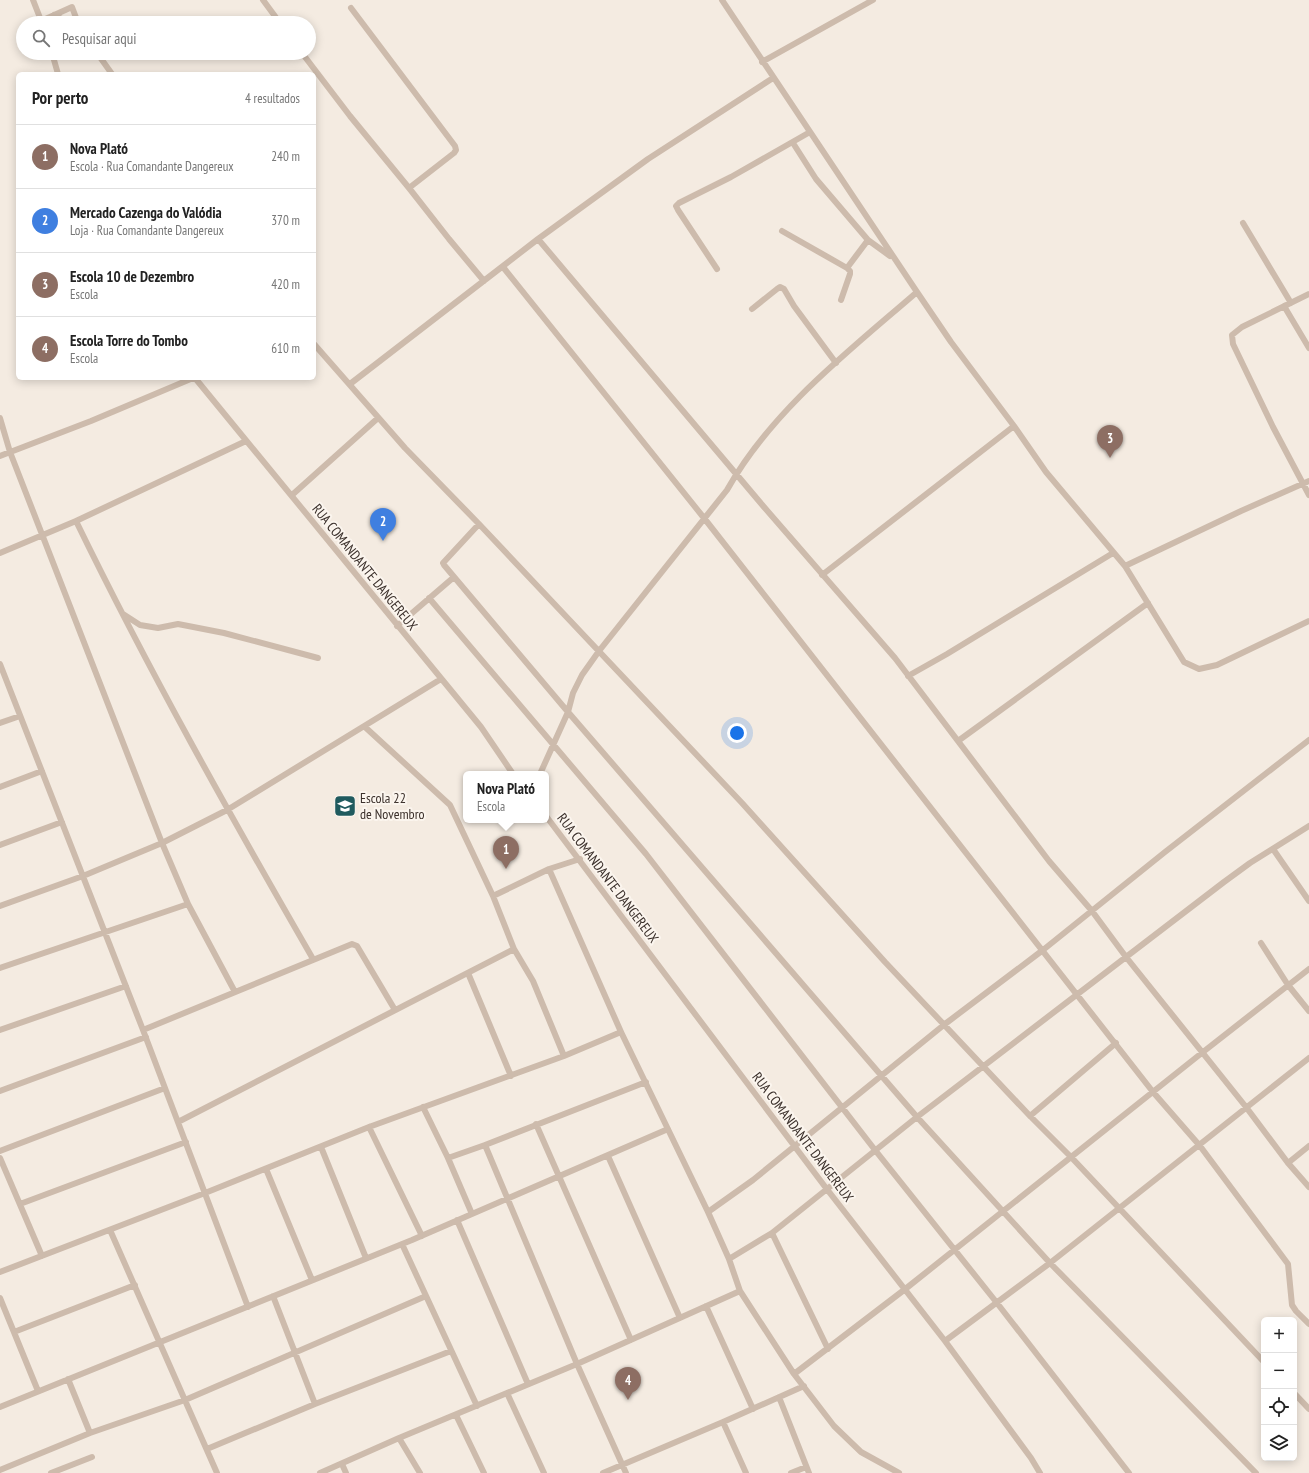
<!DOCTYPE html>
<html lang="pt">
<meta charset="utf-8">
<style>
:root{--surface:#fff;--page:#f2f2f2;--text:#222;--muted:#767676;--line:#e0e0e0;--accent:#ea580c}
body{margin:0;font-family:"PT Sans Narrow",sans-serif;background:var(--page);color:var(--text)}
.controls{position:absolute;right:12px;bottom:12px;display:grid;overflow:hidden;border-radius:6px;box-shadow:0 2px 10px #0003}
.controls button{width:36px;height:36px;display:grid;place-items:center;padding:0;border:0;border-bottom:1px solid var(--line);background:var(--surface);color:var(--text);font:20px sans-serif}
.you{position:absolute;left:737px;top:733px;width:14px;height:14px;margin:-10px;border:3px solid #fff;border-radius:50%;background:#1a73e8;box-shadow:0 0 0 6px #1a73e833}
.badge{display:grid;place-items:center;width:26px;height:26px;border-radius:50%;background:var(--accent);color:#fff;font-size:13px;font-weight:700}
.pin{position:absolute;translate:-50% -33px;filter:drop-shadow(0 1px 2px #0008)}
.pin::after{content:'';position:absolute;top:21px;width:14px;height:12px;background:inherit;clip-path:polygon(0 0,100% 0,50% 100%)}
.popup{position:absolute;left:463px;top:771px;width:86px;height:52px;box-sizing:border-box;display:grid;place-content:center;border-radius:6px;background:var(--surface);filter:drop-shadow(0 1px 3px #0005);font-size:13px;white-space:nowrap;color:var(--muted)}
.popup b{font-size:15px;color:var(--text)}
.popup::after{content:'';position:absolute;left:50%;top:100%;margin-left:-8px;border:8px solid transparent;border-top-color:var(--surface)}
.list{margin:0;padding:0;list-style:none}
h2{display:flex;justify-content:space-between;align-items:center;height:52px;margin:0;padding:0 16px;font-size:17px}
h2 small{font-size:13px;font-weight:400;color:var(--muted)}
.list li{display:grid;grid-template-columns:26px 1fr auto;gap:12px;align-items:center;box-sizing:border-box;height:64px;padding:0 16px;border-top:1px solid var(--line)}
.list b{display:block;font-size:15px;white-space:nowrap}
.list p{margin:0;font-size:13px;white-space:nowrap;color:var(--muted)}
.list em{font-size:13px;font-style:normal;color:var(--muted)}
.icon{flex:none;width:22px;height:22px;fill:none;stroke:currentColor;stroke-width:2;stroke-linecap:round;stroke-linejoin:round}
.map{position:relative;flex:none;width:1309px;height:1473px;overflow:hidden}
.search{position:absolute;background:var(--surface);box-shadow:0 2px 10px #0003;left:16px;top:16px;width:300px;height:44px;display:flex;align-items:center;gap:10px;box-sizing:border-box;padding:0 14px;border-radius:22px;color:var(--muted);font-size:15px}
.panel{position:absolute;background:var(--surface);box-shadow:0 2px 10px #0003;left:16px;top:72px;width:300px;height:308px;border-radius:6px}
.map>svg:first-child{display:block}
</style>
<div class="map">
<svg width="1309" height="1473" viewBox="0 0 1309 1473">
<rect width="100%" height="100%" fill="#f4ebe1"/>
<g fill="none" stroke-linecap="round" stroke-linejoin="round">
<path stroke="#cdbbac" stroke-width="6" d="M33 0 42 23
M263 0 280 23
M722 0 917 292
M351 8 455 146 456 150 454 153 409 188
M54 15 69 23
M41 21 72 7 78 23
M52 53 58 74
M97 53 112 74
M302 53 350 116 409 188 449 239 484 281
M762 62 873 0
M793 143 816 179 868 240 890 256
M1243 223 1291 303
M782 231 847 268 868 240
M538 239 764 507 895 658 1049 861 1092 911 1126 957 1246 1107 1288 1163 1309 1187
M503 267 704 518 1153 1092 1200 1146 1288 1264 1292 1305 1296 1311 1309 1324
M717 269 678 210 676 206 679 203 731 177 810 132
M1309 294 1242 327 1232 335 1233 344 1273 427 1309 495
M841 300 850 274V271L847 268
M1284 306 1309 348
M752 309 777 289 780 287 784 289 794 306 836 363
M314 344 405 448 479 524 742 803 885 962 1030 1116 1071 1157 1264 1362
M195 378 481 727 513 774
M350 384 538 239 648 159 773 78
M0 418 10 452 162 843 188 904 235 992
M0 456 91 421 193 378
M292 495 378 418
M76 521C149 671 230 815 313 959
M479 524 443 563 444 565 568 712 917 1117 1050 1263 1256 1473
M0 553 76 521 246 441
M1125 566 1241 511 1309 481
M822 575 1014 426
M429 598 646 854 875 1150 997 1303 1129 1473
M123 614 140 625 158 628 178 624 224 633 318 658
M397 626 454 577
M0 664 143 1030 248 1307
M908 676 947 654 1113 553
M0 723 20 716
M365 727 450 805 493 896 514 949 533 981 564 1056
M958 741 1148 603
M540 774 568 712 573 693 582 675 599 651 727 490C772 410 849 351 917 292L951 342 1014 426 1046 472 1125 566 1184 662 1199 669 1217 665 1309 621
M0 787 42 771
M546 816 826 1188 945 1341 1031 1458 1040 1473
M0 845 62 822
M1273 849 1309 901
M549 869 621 1032 708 1212 729 1259 740 1291 794 1374 834 1426 861 1452 899 1473
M493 896 549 869 580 859
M0 906 83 876 162 843 227 810 441 679
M1261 943 1288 985 1309 1011
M0 968 188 904
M468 973 511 1076
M0 1030 126 986
M143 1030 352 944 357 946 395 1010
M0 1091 146 1037
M423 1107 448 1158 485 1145 646 1082
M1030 1116 1116 1043
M178 1122 514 949
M536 1124 631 1340
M369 1127 422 1236
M485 1145 577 1364 626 1473
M321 1147 366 1258
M0 1151 165 1088
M608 1156 680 1318
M0 1158 42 1256
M448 1158 472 1214
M1288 1163 1309 1146
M266 1169 312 1280
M20 1204 186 1142
M708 1212 753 1180 945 1024 1043 950 1165 852 1309 740
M457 1220 528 1384
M110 1230 217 1473
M772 1233 828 1349
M402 1244 477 1406
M729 1259 772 1233 917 1117 1224 882 1250 863 1309 826
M0 1272 205 1193 369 1127 564 1056 621 1032
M273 1296 315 1404
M0 1298 38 1391
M706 1306 753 1409
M14 1332 135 1285
M945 1341 1050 1263 1309 1058
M794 1374 904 1290 1203 1052 1309 969
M68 1379 90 1433
M507 1393 544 1473
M1294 1393 1309 1409
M779 1397 809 1473
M0 1407 412 1240 668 1129
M456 1415 484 1473
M723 1422 746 1473
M399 1438 420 1473
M207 1449 315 1404 451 1351
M342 1464 346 1473
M0 1470 90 1433 185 1400 426 1296
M51 1473 92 1457
M320 1473 399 1438 577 1364 740 1291
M603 1473 723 1422 804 1386
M791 1473 806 1467"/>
</g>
<defs>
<g id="school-square" transform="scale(1.15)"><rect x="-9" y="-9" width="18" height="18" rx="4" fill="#1f5a5e" stroke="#fbf5ee"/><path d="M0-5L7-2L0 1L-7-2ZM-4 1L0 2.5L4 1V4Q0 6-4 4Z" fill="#fff"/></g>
</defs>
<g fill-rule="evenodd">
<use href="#school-square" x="345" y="806"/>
</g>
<g text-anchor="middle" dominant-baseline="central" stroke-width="4" stroke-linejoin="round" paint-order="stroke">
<g font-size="14" fill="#3b302b" stroke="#fbf5ee">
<text transform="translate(365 567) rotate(51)">RUA COMANDANTE DANGEREUX</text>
<text transform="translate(608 878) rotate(53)">RUA COMANDANTE DANGEREUX</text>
<text transform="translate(803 1137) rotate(53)">RUA COMANDANTE DANGEREUX</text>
</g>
<g font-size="14" fill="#3b302b" stroke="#fbf5ee" text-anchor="start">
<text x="360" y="798">Escola 22<tspan x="360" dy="16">de Novembro</tspan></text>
</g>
</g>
</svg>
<div class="controls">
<button>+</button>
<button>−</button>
<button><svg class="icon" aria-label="locate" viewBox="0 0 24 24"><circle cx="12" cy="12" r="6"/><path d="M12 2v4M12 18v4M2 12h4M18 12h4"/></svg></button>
<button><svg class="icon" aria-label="layers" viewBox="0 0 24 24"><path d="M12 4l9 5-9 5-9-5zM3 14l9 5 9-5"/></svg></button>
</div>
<div class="you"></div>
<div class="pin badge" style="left:506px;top:869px;background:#8d6e63">1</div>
<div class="popup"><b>Nova Plató</b>Escola</div>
<div class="pin badge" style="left:383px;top:541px;background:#3f7fe0">2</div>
<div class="pin badge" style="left:1110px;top:458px;background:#8d6e63">3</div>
<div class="pin badge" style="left:628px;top:1400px;background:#8d6e63">4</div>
<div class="search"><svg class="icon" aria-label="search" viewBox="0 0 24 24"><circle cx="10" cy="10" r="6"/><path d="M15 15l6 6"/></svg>Pesquisar aqui</div>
<section class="panel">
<h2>Por perto<small>4 resultados</small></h2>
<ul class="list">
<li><span class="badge" style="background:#8d6e63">1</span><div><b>Nova Plató</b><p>Escola · Rua Comandante Dangereux</p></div><em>240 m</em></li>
<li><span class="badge" style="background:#3f7fe0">2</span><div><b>Mercado Cazenga do Valódia</b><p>Loja · Rua Comandante Dangereux</p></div><em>370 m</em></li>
<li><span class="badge" style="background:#8d6e63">3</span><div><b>Escola 10 de Dezembro</b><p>Escola</p></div><em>420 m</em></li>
<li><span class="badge" style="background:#8d6e63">4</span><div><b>Escola Torre do Tombo</b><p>Escola</p></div><em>610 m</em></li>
</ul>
</section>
</div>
